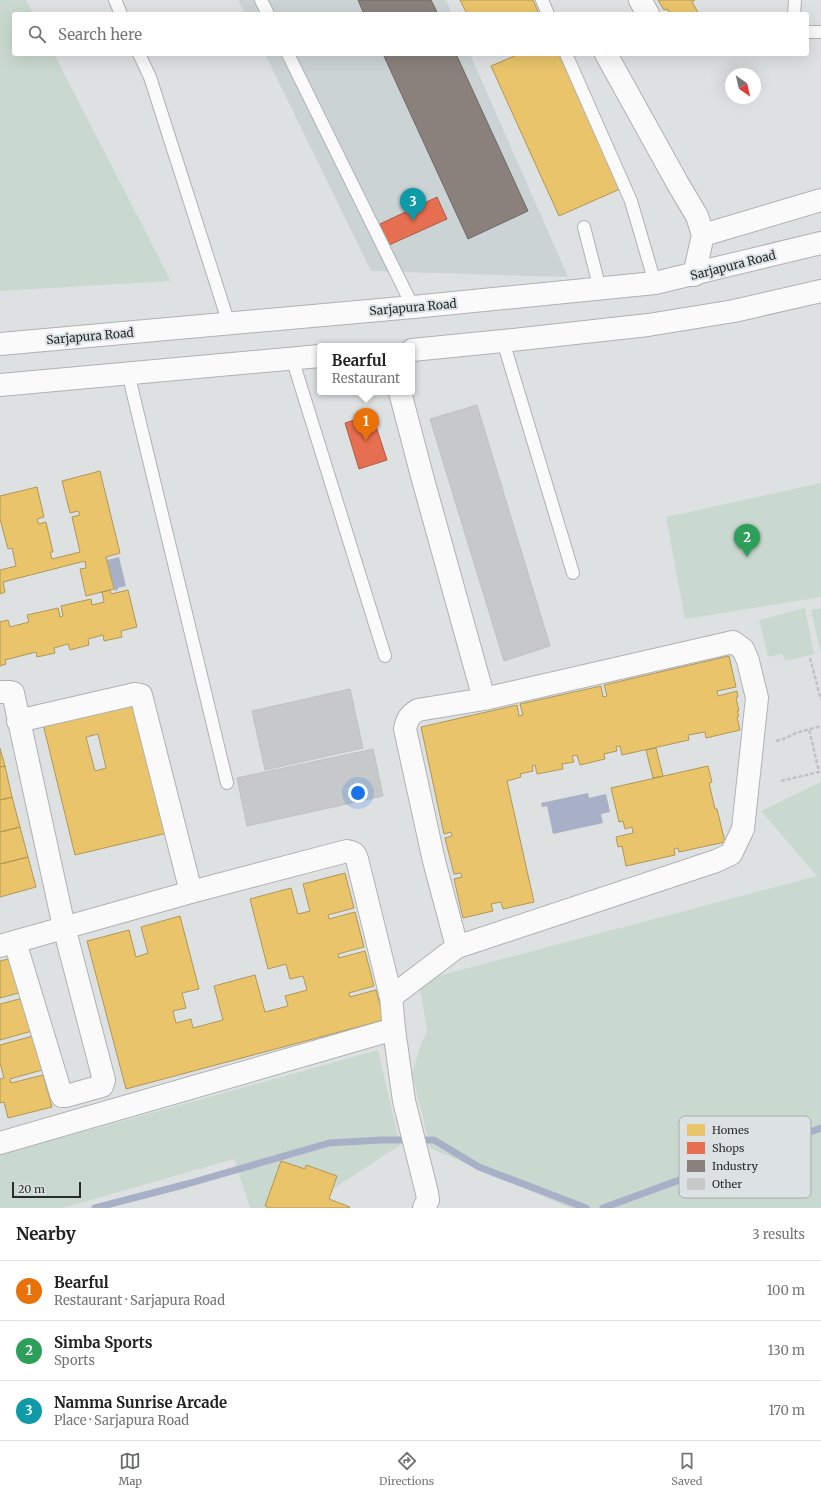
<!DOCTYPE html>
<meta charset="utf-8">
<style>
:root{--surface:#fff;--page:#f6f6f6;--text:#222;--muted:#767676;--line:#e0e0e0;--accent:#6a6c6c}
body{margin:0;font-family:Merriweather,serif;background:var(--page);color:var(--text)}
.compass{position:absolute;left:725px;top:68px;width:36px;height:36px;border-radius:50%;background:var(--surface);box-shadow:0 4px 16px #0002;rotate:146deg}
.scale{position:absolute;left:12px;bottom:10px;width:69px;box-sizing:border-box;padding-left:4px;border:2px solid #2b2d2d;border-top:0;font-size:11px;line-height:14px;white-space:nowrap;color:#2b2d2d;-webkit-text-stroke:3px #dce2e4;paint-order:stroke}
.you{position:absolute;left:358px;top:793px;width:14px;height:14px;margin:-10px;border:3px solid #fff;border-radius:50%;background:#1a73e8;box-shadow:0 0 0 6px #1a73e833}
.badge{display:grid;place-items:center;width:26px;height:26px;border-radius:50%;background:var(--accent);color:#fff;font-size:13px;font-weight:700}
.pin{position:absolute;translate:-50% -33px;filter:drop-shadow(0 1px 2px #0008)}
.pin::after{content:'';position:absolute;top:21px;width:14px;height:12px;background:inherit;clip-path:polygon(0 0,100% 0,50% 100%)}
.popup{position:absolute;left:317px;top:343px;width:98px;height:52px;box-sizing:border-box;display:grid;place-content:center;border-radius:4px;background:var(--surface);filter:drop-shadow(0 1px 3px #0005);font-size:13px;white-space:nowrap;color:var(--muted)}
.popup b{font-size:15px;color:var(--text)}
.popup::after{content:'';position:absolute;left:50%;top:100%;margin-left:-8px;border:8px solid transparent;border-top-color:var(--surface)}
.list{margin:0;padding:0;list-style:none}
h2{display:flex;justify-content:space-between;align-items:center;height:52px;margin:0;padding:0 16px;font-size:17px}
h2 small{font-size:13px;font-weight:400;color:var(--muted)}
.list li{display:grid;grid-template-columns:26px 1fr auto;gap:12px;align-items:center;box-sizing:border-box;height:60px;padding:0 16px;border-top:1px solid var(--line)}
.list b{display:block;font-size:15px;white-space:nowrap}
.list p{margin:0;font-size:13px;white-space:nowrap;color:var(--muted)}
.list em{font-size:13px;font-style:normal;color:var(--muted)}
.icon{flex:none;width:22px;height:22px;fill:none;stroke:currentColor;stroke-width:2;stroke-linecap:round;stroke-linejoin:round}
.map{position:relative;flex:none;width:821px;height:1208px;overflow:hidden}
.search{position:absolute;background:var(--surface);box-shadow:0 4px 16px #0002;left:12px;right:12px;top:12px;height:44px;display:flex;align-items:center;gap:10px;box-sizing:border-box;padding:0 14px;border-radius:4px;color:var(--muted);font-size:15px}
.sheet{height:232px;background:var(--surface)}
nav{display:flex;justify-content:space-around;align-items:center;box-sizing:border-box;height:56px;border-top:1px solid var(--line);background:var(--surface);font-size:11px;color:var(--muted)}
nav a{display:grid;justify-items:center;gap:2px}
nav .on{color:var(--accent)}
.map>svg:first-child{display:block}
</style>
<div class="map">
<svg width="821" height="1208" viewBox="0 0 821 1208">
<rect width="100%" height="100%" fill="#dee1e2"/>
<path fill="#cbd3d5" d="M238 0H446L452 14H245Z
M265 54H470L568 277 371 271Z"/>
<path fill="#cad9cf" d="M0 0H26L33 14H14V54H54L171 281 0 291Z
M821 483V597L685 619 666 517Z
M805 608 814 654 785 661 782 654 768 657 759 620Z
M821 608V653L811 610Z
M821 782V1208H570L430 1148 412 1073 421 1044 427 1031 419 981 817 876 761 811Z
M378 1050 400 1145 304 1208H250L234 1159 63 1208H0V1155Z"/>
<path fill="#a8b0c7" d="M119 557 126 586 118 588V590L115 591 107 560Z
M588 793 589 798 606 794 610 812 601 814 603 823 553 834 547 806 542 807 541 803Z"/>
<path fill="#e9c46a" stroke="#b09758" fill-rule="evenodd" d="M460 0H533L539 14H467Z
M658 0H695L692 2 699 14H670L667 9 664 10Z
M519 54H559L620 189 559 216 491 66Z
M100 471 120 553 106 557 114 589 86 596 80 569 86 568 85 561 3 582 5 592 0 594V570L16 566 12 548 8 549 0 519V496L37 487 44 517 37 519 39 524 46 522 53 552H50L52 559 80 552 72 517 80 515 78 511 70 513 62 481Z
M110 590 111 594 128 590 137 627 121 631 122 637 104 641 103 635 88 639 89 645 70 650 68 644 54 648 55 653 37 657 36 652 5 660 6 664 0 666V622L8 620 10 627 29 622 27 615 58 608 60 617 63 616 61 606 91 599 92 605 104 602 102 592Z
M729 656 736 687 717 691 718 696 737 691 738 697 736 698 739 711H737L739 716 737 717 740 730 706 738 705 732 688 735 689 740 622 755 620 746 616 747 617 751 604 754 605 759 580 765 577 755 572 756 574 762 562 764 563 769 537 774 535 765 532 766 533 771 520 774 521 777 507 781 534 902 503 909 501 902 491 904 493 911 463 918 454 879 462 877 461 873 454 874 445 838 452 836 451 832 444 834 421 727 517 705 519 716 523 715 520 704 601 686 603 697 607 696 604 685Z
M135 698 167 833 75 855 42 720ZM98 734 106 768 95 771 86 737Z
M0 748 5 766 0 767Z
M656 748 663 776 653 778 646 750Z
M5 766 12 797 0 800V767Z
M708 766 712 782 709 783 715 809H717L725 842 679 852 678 848 674 849 675 855 626 866 622 846 618 847 616 837 633 833 632 827 625 829 623 821 619 822 611 788Z
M12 797 20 827 0 832V800Z
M20 827 28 857 0 864V832Z
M28 857 36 887 0 897V864Z
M345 873 354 908 328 915 329 919 355 912 364 947 338 954 339 958 365 951 374 986 349 993 350 997 376 990 384 1020 126 1089 87 941 129 930 136 957 148 953 141 927 180 916 199 989 182 993 186 1008 173 1011 176 1023 191 1019 193 1028 223 1020 214 986 255 975 265 1012 288 1006 285 996 307 990 303 976 290 979 286 964 268 969 250 899 291 888 298 914 310 911 303 884Z
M12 958 22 992 0 998V961Z
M23 998 32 1031 0 1040V1004Z
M33 1036 42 1070 10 1079 11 1083 43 1075 52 1107 8 1118 4 1102 0 1103V1079L4 1078 0 1063V1045Z
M281 1161 305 1169 306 1165 337 1176 329 1199 350 1207 349 1208H269L265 1206Z"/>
<path fill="#e76f51" stroke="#af5b46" d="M437 197 447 219 389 245 380 224Z
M372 414 387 460 359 469 345 423Z"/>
<path fill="#8a817c" stroke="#6e6864" d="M358 0H431L438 14H364Z
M383 54H456L528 211 468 239Z"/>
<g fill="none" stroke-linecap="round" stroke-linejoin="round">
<path stroke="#a8b0c7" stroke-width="7" d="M95 1208 187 1184 329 1143 381 1140H434L479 1167 586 1208
M603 1208 821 1128"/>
</g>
<path fill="#c6c8c9" stroke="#bfc1c2" d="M477 405 550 646 504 661 430 419Z
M350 689 363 748 265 770 252 711Z
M373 749 383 796 247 826 237 778Z"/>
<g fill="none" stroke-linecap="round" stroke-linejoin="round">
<g stroke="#afb1b2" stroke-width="14">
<path id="service" d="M115 0 121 14
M261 0 268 14
M542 0 548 14
M794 14 795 0
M807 32H821
M139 54 150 77 229 324
M288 54 413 307
M566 54 631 201 655 283
M584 227 600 289
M503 341 573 573
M292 358 385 656
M128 373 227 783"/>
</g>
<g stroke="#afb1b2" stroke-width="24">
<path id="minor" d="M640 0 648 14
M606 54 678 184 697 216 703 235 694 275
M703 235 821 200
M400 392 422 476 484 699
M0 692H10L13 693 64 927 104 1080 102 1086 66 1096H62L61 1094 15 942
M18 721 135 694 141 695 191 892
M0 946 191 892 347 851C353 852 355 853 357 859L391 997 394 1029 0 1143
M391 997 457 947 716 861 731 854 743 829 757 698 748 661 743 649 733 642 484 699 418 710C410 715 407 719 405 729L434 861 457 947
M394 1029 404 1101 427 1193 428 1200 424 1208"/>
</g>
<g stroke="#afb1b2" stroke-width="24">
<path id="primary" d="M0 344 413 307 655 283 821 243
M412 350 503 341 648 325 734 311 821 291
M0 385 320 356"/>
</g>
<path stroke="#c1c2c2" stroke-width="2.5" stroke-dasharray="4 2" stroke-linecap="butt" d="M810 658 821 700
M776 741 783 739 796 733 821 726
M781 781 819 772 809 729"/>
<use href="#service" stroke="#fafafb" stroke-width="12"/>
<use href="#minor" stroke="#fafafb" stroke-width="22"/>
<use href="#primary" stroke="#fafafb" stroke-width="22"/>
</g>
<g text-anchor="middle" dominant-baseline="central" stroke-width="4" stroke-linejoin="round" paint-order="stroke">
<g font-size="12" fill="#2b2d2d" stroke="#dce2e4">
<text transform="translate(733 265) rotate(-14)">Sarjapura Road</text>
<text transform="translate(413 307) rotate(-5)">Sarjapura Road</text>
<text transform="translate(90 336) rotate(-5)">Sarjapura Road</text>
</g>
</g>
<rect x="679" y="1116" width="132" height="82" rx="6" fill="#dce2e4" stroke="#a7acad" stroke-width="1"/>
<rect x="687" y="1124" width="18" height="12" fill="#e9c46a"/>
<rect x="687" y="1142" width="18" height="12" fill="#e76f51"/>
<rect x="687" y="1160" width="18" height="12" fill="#8a817c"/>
<rect x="687" y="1178" width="18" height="12" fill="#c6c8c9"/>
<g font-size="11" fill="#2b2d2d">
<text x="712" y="1134">Homes</text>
<text x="712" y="1152">Shops</text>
<text x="712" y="1170">Industry</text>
<text x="712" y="1188">Other</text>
</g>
</svg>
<svg class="compass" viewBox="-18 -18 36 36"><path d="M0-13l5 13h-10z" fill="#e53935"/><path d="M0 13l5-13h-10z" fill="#767676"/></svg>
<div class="scale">20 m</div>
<div class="you"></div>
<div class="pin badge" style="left:366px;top:441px;background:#e8710a">1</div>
<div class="popup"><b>Bearful</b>Restaurant</div>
<div class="pin badge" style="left:747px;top:557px;background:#2e9e5b">2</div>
<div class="pin badge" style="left:413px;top:221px;background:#0f9aa8">3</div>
<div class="search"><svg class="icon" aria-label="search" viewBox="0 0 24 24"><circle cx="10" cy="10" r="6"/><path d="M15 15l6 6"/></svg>Search here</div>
</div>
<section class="sheet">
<h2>Nearby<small>3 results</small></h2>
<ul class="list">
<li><span class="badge" style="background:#e8710a">1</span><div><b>Bearful</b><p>Restaurant · Sarjapura Road</p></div><em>100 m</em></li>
<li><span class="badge" style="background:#2e9e5b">2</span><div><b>Simba Sports</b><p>Sports</p></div><em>130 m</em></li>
<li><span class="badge" style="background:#0f9aa8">3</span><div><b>Namma Sunrise Arcade</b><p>Place · Sarjapura Road</p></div><em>170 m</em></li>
</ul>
</section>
<nav>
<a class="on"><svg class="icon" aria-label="map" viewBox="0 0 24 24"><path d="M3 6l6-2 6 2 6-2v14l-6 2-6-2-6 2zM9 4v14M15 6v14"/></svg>Map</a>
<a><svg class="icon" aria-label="directions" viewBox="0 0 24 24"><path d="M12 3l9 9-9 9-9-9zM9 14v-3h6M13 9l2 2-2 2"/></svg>Directions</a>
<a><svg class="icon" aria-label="saved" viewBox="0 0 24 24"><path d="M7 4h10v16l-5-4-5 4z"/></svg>Saved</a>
</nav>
